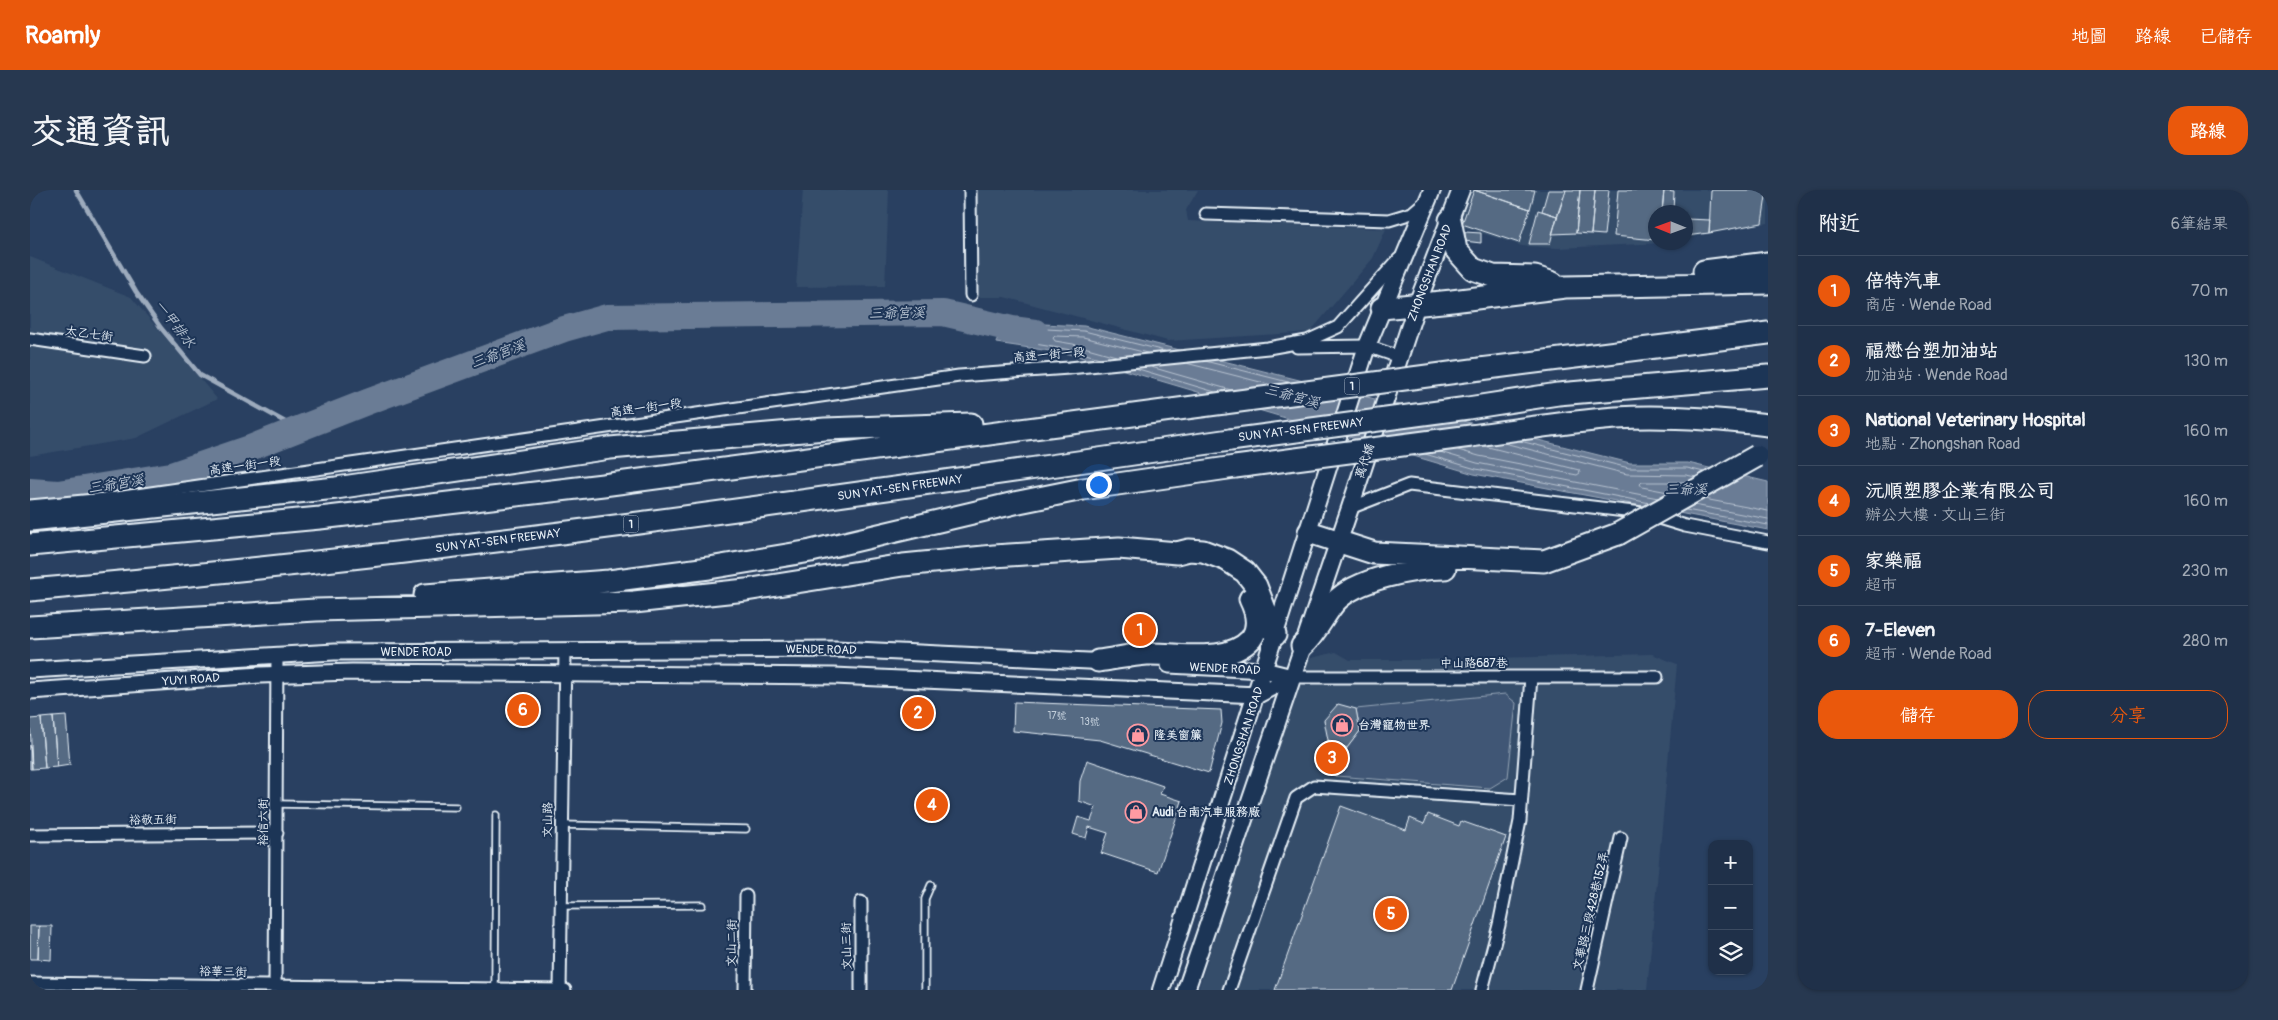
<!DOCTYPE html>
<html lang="zh-TW">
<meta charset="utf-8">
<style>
:root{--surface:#1f3049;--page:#273850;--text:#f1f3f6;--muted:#a1a9b4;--line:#3c4b61;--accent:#ea580c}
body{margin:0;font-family:Pangolin,"LXGW WenKai TC",sans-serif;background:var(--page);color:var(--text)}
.controls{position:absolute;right:15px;bottom:15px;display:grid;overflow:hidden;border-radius:10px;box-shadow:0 1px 4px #0004}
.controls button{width:45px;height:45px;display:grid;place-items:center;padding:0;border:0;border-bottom:1px solid var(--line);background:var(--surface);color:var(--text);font:25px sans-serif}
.compass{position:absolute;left:1618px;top:15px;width:45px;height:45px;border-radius:50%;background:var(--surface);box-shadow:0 1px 4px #0004;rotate:271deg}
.you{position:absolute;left:1068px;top:294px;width:18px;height:18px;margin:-12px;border:4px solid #fff;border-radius:50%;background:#1a73e8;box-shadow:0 0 0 8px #1a73e833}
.badge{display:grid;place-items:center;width:32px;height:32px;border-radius:50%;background:var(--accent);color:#fff;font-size:16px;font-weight:700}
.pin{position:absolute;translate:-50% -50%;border:2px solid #fff;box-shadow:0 1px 5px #0006}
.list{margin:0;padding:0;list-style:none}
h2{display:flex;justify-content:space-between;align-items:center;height:65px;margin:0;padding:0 20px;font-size:21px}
h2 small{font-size:16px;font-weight:400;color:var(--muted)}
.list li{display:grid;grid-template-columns:32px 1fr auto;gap:15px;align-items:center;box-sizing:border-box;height:70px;padding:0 20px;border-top:1px solid var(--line)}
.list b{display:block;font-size:19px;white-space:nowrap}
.list p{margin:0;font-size:16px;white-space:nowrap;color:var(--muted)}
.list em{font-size:16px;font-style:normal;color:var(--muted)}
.actions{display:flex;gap:10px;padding:15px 20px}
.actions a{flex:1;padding:11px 0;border:1px solid var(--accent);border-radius:20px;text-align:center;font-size:18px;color:var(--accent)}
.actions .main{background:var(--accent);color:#fff}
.icon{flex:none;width:28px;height:28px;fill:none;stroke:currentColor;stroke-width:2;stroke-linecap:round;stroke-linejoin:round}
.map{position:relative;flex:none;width:1738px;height:800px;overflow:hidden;border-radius:20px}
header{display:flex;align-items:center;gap:30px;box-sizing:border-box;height:70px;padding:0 25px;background:var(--accent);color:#fff}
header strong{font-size:24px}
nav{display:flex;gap:28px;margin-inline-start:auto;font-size:18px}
.intro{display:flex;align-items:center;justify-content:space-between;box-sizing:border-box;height:120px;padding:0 30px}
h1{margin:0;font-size:35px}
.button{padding:12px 22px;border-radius:20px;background:var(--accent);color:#fff;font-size:18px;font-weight:700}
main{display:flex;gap:30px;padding:0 30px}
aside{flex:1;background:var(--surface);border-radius:20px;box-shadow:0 1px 4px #0004}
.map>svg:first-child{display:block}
</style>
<header>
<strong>Roamly</strong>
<nav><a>地圖</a><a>路線</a><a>已儲存</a></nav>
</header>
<div class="intro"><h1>交通資訊</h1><a class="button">路線</a></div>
<main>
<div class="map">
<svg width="1738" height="800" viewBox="0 0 1738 800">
<rect width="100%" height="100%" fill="#294061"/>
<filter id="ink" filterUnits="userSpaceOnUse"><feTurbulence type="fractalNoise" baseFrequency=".02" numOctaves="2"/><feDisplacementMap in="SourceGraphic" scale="10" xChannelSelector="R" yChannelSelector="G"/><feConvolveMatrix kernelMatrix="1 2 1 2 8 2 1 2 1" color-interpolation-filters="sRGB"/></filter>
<g filter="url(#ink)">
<path fill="#364d6b" d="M773 0H859L855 96 766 97Z
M943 0H1168L1156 20 1158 31 1356 39 1343 68 1280 142 1138 151 974 107H943Z
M1440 0H1738V33L1656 48V22H1626V52L1632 53 1528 58 1492 56 1429 36Z
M0 67 101 107 187 209 106 248 0 266Z
M1306 462 1320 470H1391L1622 464 1647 474 1617 800H1168L1274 470Z"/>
<path fill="#415774" stroke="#94a4b6" d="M1475 504 1486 513 1478 587 1460 598 1306 586 1317 558 1330 541 1326 519Z"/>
<path fill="#6b7c95" stroke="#9dabbd" d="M972 132 1054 136 1600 273H1658L1738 292V340L1444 284 1040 164 966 153Z"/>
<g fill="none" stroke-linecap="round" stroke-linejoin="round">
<path stroke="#b6c2d0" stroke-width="1" d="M1086 166 1043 154 1025 151 1023 148 1025 146 1053 147 1117 163
M1070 168 1041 160 975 149 973 146 978 137 1054 141 1135 161
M1175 171 1258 192
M1156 173 1242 195
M1121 177 1201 200
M1105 178 1185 202
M1490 251 1599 278H1657L1674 282
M1474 253 1597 284 1656 285 1666 287
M1428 260 1449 266 1547 285 1550 283 1549 280 1454 256
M1410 262 1447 273 1628 308
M1395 264 1446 279 1620 313
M1638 302 1612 297 1610 294 1612 292H1656
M1674 309 1738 321
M1664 315 1738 329
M1656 320 1738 335"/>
<path stroke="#9dabbd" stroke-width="4.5" d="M46 0 106 102 131 138 170 185 268 239"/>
<path stroke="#6b7c95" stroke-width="26" d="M0 301 28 303 141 285 220 258 337 212 534 139 577 127 913 123 982 139 1005 142"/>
</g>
<path fill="#556a83" stroke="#e8f1f8" d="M1444 0 1500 19 1489 53 1432 34Z
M1444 0H1505L1500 19Z
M1518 0H1536L1527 26 1512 21Z
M1536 0H1550L1546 43 1522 44Z
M1550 0H1565L1561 44 1546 43Z
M1565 0H1579L1574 45 1561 44Z
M1588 0H1634L1632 22H1626V50L1584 46Z
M1681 0H1737L1732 33 1679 43Z
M1634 1 1644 2 1643 22H1632Z
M1508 20 1527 26 1520 54H1499Z
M1656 29 1680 30 1679 43 1656 46Z
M1435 42 1451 43V53L1434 51Z
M984 512 1191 520 1192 533 1179 583 1070 550 983 541Z
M1308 514 1326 519 1330 541 1317 558 1298 550 1294 530Z
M36 526 40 575 27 577 23 527Z
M23 527 27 577 15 578 11 528Z
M11 528 15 578 2 579 0 529Z
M1298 550 1317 558 1306 586 1287 578Z
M0 555 2 579H0Z
M1057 570 1133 596 1130 604 1152 611 1128 682 1071 663 1078 643 1059 637 1056 648 1043 644 1048 627 1061 631 1066 617 1049 611 1050 591Z
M1311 616 1376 640 1380 628 1394 634 1398 624 1429 636 1431 631 1476 647 1422 800H1245Z
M0 736H9L8 769H0Z
M9 736H22L21 770 8 769Z"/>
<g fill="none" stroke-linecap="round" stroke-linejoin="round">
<g stroke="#e8f1f8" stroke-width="9">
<path id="service" d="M247 614 426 617
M532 635 716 639
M531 716 672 715
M465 799 466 625
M895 800V709L901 695"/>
</g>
<g stroke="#e8f1f8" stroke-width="15">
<path id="minor" d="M940 0 941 105
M1176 24 1359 30 1382 23 1396 11
M0 149 115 166
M1267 157 1337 156 1369 167
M0 316 86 308 929 186 1039 178 1238 158 1277 151 1308 137 1369 69
M1320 318 1379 295 1612 323 1655 336 1738 352
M1262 487H1627
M0 645 247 643
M831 712V800
M0 793 535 800
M245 800 247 465
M530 800 535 461
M715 800 716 706
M1199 800 1266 608 1284 596 1491 610
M1452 800 1469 735 1490 631 1501 487
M1557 800 1591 648"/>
</g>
<g stroke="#e8f1f8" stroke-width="19">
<path id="tertiary" d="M1139 475 1234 480 1262 487
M0 480 304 462 806 459 1079 472
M0 501 230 485 322 482 804 486 1228 505 1262 487"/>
</g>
<g stroke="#e8f1f8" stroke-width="20">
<path id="secondary" d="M1131 800 1337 156 1402 0
M1156 800 1320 318 1387 114 1431 0"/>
</g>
<g stroke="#e8f1f8" stroke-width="25">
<path id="motorway" d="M1420 30 1426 60 1443 79 1463 86 1505 87 1523 93
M1674 81 1738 73
M1352 118 1422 111 1535 97 1738 93
M1450 179 1738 143
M1438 218 1528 204 1738 186
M1441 246C1489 239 1537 232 1586 228 1636 225 1688 229 1738 235
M0 330 306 298 580 258 795 239 941 234
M1279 342 1344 363 1514 371 1588 344
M0 355 290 328 573 295 1194 213
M0 400C402 366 801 308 1200 250
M395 405 579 391 679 378 781 361 989 312 1053 299 1205 277
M0 437 286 420 604 412 716 400 873 375 964 366 1089 358 1147 363 1159 360 1173 361 1197 370 1215 382 1226 396 1245 445
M1272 456C1286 444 1293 426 1305 412 1326 389 1384 378 1415 378
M1068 471C1084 469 1101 465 1117 464 1150 463 1197 475 1221 449 1230 437 1226 421 1220 409"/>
</g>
<use href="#service" stroke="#1d3557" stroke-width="5.5"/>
<use href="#minor" stroke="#1d3557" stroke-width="11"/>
<use href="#tertiary" stroke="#1d3557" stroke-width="15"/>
<use href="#secondary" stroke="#1d3557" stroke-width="16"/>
<use href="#motorway" stroke="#1d3557" stroke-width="21"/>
<g stroke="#e8f1f8" stroke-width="25" stroke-linecap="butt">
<path id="motorway-bridge" d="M1194 213 1450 179
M1200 250 1438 218
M1205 277 1441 246
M1588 344 1727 266"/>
</g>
<use href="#motorway-bridge" stroke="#1d3557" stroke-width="21"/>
</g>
</g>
<defs>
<g id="shop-ring" transform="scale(1.125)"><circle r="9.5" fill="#1d3557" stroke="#ff9aa2" stroke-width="1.5"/><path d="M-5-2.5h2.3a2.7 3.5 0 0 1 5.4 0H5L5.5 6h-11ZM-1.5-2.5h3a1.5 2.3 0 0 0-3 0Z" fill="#ff9aa2"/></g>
</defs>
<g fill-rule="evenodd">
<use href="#shop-ring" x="1312" y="535"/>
<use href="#shop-ring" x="1108" y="545"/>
<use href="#shop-ring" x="1106" y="622"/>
</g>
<g text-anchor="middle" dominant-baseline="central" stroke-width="4" stroke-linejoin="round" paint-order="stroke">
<g font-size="10" fill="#c3cfdb">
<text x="1027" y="526">17號</text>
<text x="1060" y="532">13號</text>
</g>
<g fill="#1d3557" stroke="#abb9c8" stroke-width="1">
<rect x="1314.5" y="187.5" width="15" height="17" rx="4"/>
<rect x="593.5" y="325.5" width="15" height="17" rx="4"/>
</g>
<g font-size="11" font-weight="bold" fill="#e8f1f8">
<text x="1322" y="196">1</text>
<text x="601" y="334">1</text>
</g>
<g font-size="12" fill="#e8f1f8" stroke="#1d3557">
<text transform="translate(1400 83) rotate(-69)">ZHONGSHAN ROAD</text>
<text transform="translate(59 144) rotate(8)">太乙七街</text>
<text transform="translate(1019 165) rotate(-5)">高速一街一段</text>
<text transform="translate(616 218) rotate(-8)">高速一街一段</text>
<text transform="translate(1271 240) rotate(-7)">SUN YAT-SEN FREEWAY</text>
<text transform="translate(1335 271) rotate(-72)">萬代橋</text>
<text transform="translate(215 276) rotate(-8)">高速一街一段</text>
<text transform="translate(870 298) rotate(-8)">SUN YAT-SEN FREEWAY</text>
<text transform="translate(468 351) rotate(-7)">SUN YAT-SEN FREEWAY</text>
<text transform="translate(791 460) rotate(1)">WENDE ROAD</text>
<text x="386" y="462">WENDE ROAD</text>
<text x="1444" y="473">中山路687巷</text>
<text transform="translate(1195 479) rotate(3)">WENDE ROAD</text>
<text transform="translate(161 490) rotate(-4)">YUYI ROAD</text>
<text transform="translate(1214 546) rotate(-72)">ZHONGSHAN ROAD</text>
<text transform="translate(123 630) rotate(-1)">裕敬五街</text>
<text transform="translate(518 630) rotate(-89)">文山路</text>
<text transform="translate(233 632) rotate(-90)">裕信六街</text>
<text transform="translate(1561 721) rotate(-77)">文華路三段428巷152弄</text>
<text transform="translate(702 753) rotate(-89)">文山二街</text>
<text transform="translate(817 756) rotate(-91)">文山三街</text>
<text transform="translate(193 782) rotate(1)">裕華三街</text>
</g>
<g font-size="12" font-weight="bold" fill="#e8f1f8" stroke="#1d3557" text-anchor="start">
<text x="1328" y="535">台灣寵物世界</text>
<text x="1124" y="545">隆美窗簾</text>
<text x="1122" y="622">Audi 台南汽車服務廠</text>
</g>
<g font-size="14" font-style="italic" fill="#b6c2d0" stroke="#1d3557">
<text transform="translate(867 123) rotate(-1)">三爺宮溪</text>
<text transform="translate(145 134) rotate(52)">一甲排水</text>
<text transform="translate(468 164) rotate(-20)">三爺宮溪</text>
<text transform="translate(1262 206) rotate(15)">三爺宮溪</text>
<text transform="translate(86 294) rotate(-9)">三爺宮溪</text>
<text x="1656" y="299">三爺溪</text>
</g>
</g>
</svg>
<div class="controls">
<button>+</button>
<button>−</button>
<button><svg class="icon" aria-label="layers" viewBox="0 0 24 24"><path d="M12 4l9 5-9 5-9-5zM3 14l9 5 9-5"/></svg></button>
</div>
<svg class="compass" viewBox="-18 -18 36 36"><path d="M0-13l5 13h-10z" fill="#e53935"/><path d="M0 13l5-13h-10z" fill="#a1a9b4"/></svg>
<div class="you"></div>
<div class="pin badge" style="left:1110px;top:440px">1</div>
<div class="pin badge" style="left:888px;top:523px">2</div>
<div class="pin badge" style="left:1302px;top:568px">3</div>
<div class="pin badge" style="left:902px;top:615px">4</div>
<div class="pin badge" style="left:1361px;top:724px">5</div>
<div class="pin badge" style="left:493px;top:520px">6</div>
</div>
<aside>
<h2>附近<small>6筆結果</small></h2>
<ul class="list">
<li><span class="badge">1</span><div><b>倍特汽車</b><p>商店 · Wende Road</p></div><em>70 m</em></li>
<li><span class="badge">2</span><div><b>福懋台塑加油站</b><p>加油站 · Wende Road</p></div><em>130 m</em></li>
<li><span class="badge">3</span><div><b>National Veterinary Hospital</b><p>地點 · Zhongshan Road</p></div><em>160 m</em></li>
<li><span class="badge">4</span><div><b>沅順塑膠企業有限公司</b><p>辦公大樓 · 文山三街</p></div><em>160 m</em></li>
<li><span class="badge">5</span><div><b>家樂福</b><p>超市</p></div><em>230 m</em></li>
<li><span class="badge">6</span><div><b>7-Eleven</b><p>超市 · Wende Road</p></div><em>280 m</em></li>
</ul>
<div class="actions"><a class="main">儲存</a><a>分享</a></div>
</aside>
</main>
